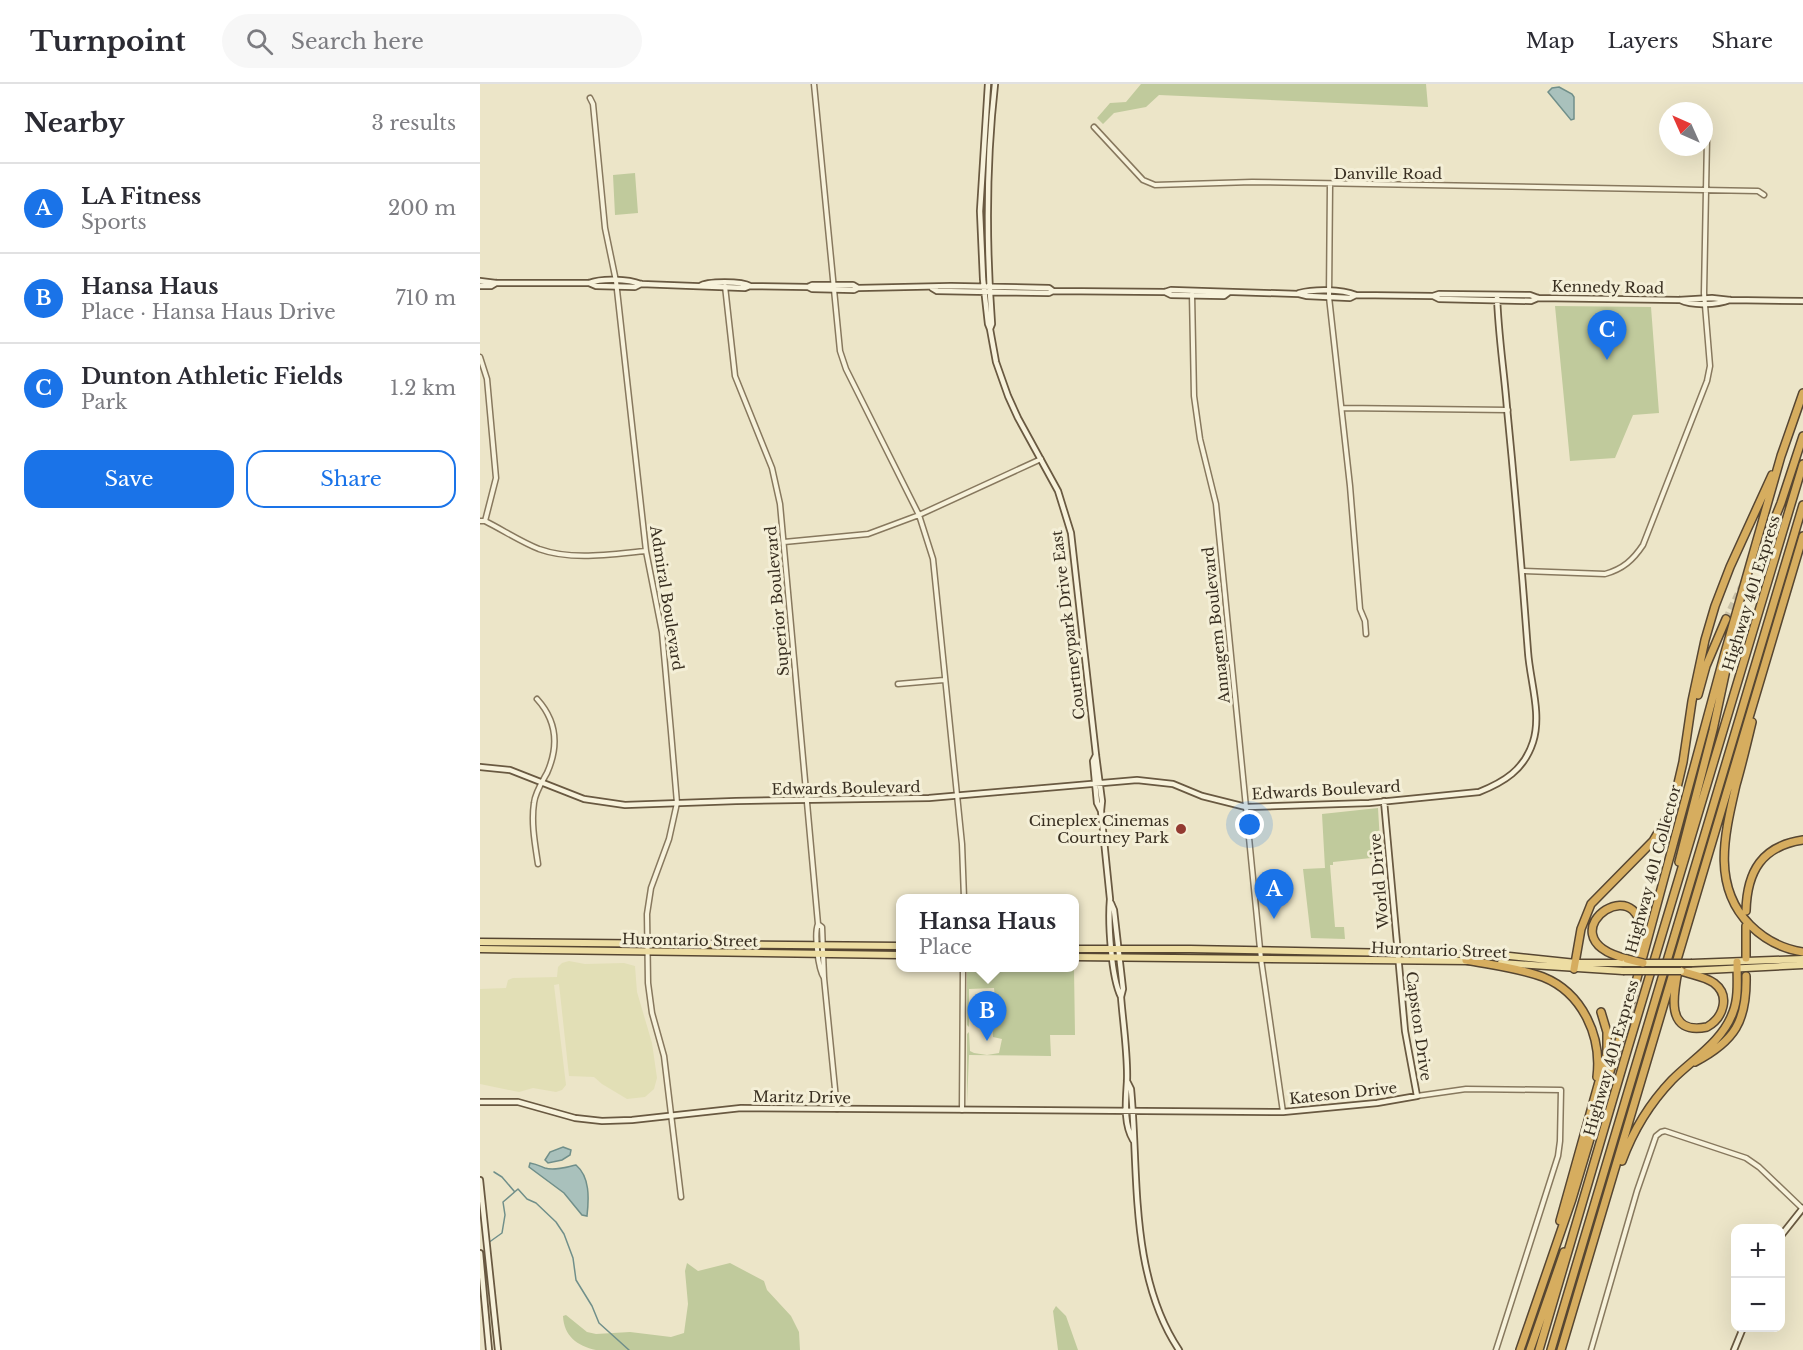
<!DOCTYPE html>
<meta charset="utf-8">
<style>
:root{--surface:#fff;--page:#f7f7f7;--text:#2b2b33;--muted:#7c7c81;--line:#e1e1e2;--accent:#1a73e8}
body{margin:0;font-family:"Libre Baskerville",serif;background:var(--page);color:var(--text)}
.controls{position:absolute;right:18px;bottom:18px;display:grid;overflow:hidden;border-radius:12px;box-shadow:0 6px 24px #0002}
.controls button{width:54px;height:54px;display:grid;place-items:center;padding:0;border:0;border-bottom:2px solid var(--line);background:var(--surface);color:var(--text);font:30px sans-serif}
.compass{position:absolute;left:1179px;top:18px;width:54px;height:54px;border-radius:50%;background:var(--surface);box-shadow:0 6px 24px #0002;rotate:315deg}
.you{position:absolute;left:770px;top:741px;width:21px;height:21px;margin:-15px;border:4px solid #fff;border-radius:50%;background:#1a73e8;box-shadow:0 0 0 9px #1a73e833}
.badge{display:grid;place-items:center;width:39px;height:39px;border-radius:50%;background:var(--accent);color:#fff;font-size:20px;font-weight:700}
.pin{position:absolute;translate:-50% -50px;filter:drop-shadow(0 2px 3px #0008)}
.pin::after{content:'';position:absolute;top:32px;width:21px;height:18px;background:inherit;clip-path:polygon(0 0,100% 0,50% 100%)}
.popup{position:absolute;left:416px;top:810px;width:183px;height:78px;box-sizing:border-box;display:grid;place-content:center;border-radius:12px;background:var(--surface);filter:drop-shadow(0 2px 4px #0005);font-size:20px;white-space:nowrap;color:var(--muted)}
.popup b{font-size:22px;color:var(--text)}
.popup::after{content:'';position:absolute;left:50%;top:100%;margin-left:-12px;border:12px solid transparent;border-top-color:var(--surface)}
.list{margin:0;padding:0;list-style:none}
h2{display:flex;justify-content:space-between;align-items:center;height:78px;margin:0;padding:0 24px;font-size:26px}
h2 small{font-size:20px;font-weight:400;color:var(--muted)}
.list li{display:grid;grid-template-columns:39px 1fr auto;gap:18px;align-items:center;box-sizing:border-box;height:90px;padding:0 24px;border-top:2px solid var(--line)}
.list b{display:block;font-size:22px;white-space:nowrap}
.list p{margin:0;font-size:20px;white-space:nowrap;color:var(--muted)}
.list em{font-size:20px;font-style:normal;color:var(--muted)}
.actions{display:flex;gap:12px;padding:18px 24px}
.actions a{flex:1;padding:14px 0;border:2px solid var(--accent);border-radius:18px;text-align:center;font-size:21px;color:var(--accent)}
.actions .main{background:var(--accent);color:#fff}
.icon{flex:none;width:33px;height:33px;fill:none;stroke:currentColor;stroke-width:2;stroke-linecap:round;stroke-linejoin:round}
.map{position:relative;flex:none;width:1323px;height:1266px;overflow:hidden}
header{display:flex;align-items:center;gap:36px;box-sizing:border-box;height:84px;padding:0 30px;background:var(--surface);border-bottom:2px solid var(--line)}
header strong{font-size:28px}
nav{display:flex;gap:33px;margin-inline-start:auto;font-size:21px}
.search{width:420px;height:54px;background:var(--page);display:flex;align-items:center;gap:15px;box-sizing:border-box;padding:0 21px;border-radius:33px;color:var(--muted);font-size:22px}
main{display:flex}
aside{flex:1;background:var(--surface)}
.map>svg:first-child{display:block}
</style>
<header>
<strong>Turnpoint</strong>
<div class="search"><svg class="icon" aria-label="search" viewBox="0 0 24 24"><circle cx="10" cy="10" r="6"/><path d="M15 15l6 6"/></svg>Search here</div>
<nav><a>Map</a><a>Layers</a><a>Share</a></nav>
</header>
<main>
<aside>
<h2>Nearby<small>3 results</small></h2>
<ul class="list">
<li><span class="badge">A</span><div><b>LA Fitness</b><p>Sports</p></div><em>200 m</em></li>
<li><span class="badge">B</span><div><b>Hansa Haus</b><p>Place · Hansa Haus Drive</p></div><em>710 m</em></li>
<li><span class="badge">C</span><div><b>Dunton Athletic Fields</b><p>Park</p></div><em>1.2 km</em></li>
</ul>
<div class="actions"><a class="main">Save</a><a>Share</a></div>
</aside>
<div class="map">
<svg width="1323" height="1266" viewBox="0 0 1323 1266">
<rect width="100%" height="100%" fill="#ece5c8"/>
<path fill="#e2dfb6" d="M89 877 105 880 144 879 155 882 157 908 172 959 177 994 174 1005 165 1013 147 1015 122 1000 114 993 89 992 79 900 74 901 86 1001 82 1006 76 1008 53 1004 39 1008 0 1000V905L26 904 28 896 33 894 77 893 78 883 82 879Z"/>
<path fill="#c0ca9c" d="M661 0H946L948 23 679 11 666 23 634 29 623 40 617 34 630 19 646 18Z
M155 89 158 129 135 131 133 91Z
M1075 222 1171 223 1179 329 1153 331 1135 374 1090 377Z
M898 724 901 775 891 774 853 778V781H850L855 843H864L865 855 831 854 823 785 845 784 842 730Z
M487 884H594L595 951H570L571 972 489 971 487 1019V950L489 948 490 967 494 969 507 971 519 969 522 955 513 953 511 915 515 914 514 904 489 905V943L487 941Z
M207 1179 218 1187 250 1179 284 1197 287 1206 311 1232 319 1248 320 1266H116C97 1262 84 1252 83 1232L86 1231 107 1248 116 1250 150 1248 191 1253 204 1249 208 1220 205 1187Z
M576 1222 586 1232 598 1266H578L573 1227Z"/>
<path fill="#a9c1bc" stroke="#708f8a" stroke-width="1.5" d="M1079 3 1092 10 1094 13V35L1091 36 1068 8 1072 4Z
M83 1063 91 1066 90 1071 82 1076 68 1079 65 1076 70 1068Z
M50 1079C56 1080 60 1082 65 1084 75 1087 86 1083 96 1081 110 1093 109 1114 107 1132L102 1131 84 1109 49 1083Z"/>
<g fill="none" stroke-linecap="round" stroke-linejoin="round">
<path stroke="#708f8a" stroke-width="1.5" d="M14 1088 22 1093 34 1107
M8 1159 22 1149 25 1131 23 1118 38 1105 47 1115 56 1119 76 1138 84 1150 93 1174 96 1196 112 1222 119 1239 149 1266"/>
<path stroke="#c8c1a7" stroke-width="7" stroke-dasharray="7 3.5" stroke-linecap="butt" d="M1270 487 1287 454
M1246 535 1262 502"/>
<g stroke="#87785e" stroke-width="7">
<path id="street" d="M334 0 360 267 366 285 439 431 453 475 482 760 484 814
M110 14 113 20 125 144 136 197 166 467 182 548 191 648 197 719 189 755 171 804 167 830 168 899 172 929 184 972 201 1113
M614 43 663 96 675 101 772 98 1278 107 1284 111
M850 101 849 213 870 402 880 525 885 537 886 550
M245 202 255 292 292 384 300 420 338 840C334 850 338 885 344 894
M712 210 714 312 720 355 736 420 781 875 803 1028
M0 273 7 295 16 394 5 437
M862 324 1028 326
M0 437H5C23 446 41 458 59 465 92 477 133 470 166 467
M304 458 388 450 439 431 561 375
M1043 487 1125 490C1143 485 1153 476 1163 461L1227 297 1230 282 1224 209 1227 55
M418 600 464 596
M57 615C77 637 79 662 67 689 62 698 55 709 54 719 51 739 55 760 58 780
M338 840 342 843 344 894 357 1025
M937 1012 986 1005 1081 1006 1080 1057 1078 1072 1016 1266
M482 1026 483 884
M1111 1266 1157 1107 1176 1052 1181 1048 1185 1047 1266 1074 1279 1083 1323 1125"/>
</g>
<g stroke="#695941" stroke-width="8">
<path id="secondary" d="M508 0 500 127 503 195 508 240 510 245 516 278 528 312 538 334 578 407 591 449 616 671 622 717 621 727 630 815C628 838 631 893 641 913
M0 197 16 199H109C122 194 148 195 161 200L265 204 270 202 328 203 332 201H373L378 204 471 202 569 204 573 207
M109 199 116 202 155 203 161 200
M0 202H11L16 199
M220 202C227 197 262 197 270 202
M328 203 332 205 374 206 378 204
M452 204 457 207 569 209 573 207 685 208 691 206 819 210 827 212 870 214 876 211 953 212 959 215 1051 217 1058 214
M685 208 691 211 744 212 748 209
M819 209C834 205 861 205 876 211
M953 212 959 210 1050 211 1058 214 1199 216 1232 214 1250 216 1323 217
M1200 216C1212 222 1237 221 1250 216
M510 245 512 240C506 159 506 80 515 0
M616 671 613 677 617 719 621 727
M0 683 30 686 104 715 145 721 256 717 449 714 657 696 693 700 722 712 766 723 889 719 999 708C1024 698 1044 686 1053 658 1062 630 1050 597 1048 568 1042 487 1035 405 1027 324 1024 286 1018 249 1017 211
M631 819 634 826 643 905 641 913C643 939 648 971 647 997 646 1016 643 1039 653 1056
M647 997 651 1005C659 1090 649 1191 699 1266
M0 1018H38L95 1034 122 1037 152 1036 261 1024 803 1028 897 1019 937 1012 925 947 904 717
M0 1096 18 1266
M1300 1153 1323 1124
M0 1169 9 1266
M1254 1266 1263 1244"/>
</g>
<g stroke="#564632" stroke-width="9">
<path id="primary" d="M0 858 420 862
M0 865 420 871
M594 865H710L1020 871 1096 879H1145
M594 873 990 877
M1021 879 1143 887
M1212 879 1323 875
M1207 887 1323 881"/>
</g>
<g stroke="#564632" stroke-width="10">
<path id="highway" d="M1287 454 1301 419 1323 352
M1218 611 1226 582 1246 535
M1272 638C1267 659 1262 680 1256 701 1245 749 1231 802 1270 841 1285 856 1303 865 1323 868
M1199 778 1233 646 1252 558
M1266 827C1267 787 1282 762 1323 756
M1266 874V842
M1147 875C1054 852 1179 768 1159 873
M986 876C1012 881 1039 884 1063 893 1103 909 1122 953 1117 993
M1199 882C1194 907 1183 952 1227 943 1243 934 1251 912 1234 899 1224 892 1212 891 1201 887
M1094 885 1101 845 1111 820 1173 757 1192 725 1203 678 1212 617 1225 556 1235 522 1250 483 1292 391
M1215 978C1255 957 1267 937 1266 892
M1142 1077C1153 1047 1170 1019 1192 996 1213 975 1243 957 1253 928 1259 913 1257 894 1257 878
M1080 1137 1127 969V948L1121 928
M1040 1266 1092 1115 1149 924 1244 572 1301 372 1323 309
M1050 1266 1084 1168
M1059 1266 1147 967 1323 380
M1071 1266 1323 421
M1081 1266 1323 452"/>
</g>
<use href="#street" stroke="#f7f2db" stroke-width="4"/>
<use href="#secondary" stroke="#f7f2db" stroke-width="4.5"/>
<use href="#primary" stroke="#eddda3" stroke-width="6"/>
<use href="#highway" stroke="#d6ad5f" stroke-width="7"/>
<g stroke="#564632" stroke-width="9" stroke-linecap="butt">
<path id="primary-bridge" d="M1145 879H1212
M1143 887H1201"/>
</g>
<g stroke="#564632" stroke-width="10" stroke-linecap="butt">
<path id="highway-bridge" d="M1147 875 1163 879"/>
</g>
<use href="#primary-bridge" stroke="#eddda3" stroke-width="6"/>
<use href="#highway-bridge" stroke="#d6ad5f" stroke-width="7"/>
</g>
<circle fill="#933a31" stroke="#f4efd7" stroke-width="2" cx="701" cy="745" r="6"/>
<g text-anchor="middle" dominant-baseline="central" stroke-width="6" stroke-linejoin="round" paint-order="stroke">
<g font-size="15" fill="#392f21" stroke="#f4efd7">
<text x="908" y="89">Danville Road</text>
<text transform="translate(1128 203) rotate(1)">Kennedy Road</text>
<text transform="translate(1271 509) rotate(-73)">Highway 401 Express</text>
<text transform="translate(187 514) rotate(81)">Admiral Boulevard</text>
<text transform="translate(297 517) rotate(-95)">Superior Boulevard</text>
<text transform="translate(588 541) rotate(-97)">Courtneypark Drive East</text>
<text transform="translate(736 541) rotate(-96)">Annagem Boulevard</text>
<text transform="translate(366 704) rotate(-1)">Edwards Boulevard</text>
<text transform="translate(846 706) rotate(-3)">Edwards Boulevard</text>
<text transform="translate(1173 785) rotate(-75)">Highway 401 Collector</text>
<text transform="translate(899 797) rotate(-95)">World Drive</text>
<text transform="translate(210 856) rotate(1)">Hurontario Street</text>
<text transform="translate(959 866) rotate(2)">Hurontario Street</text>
<text transform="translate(939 942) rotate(82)">Capston Drive</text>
<text transform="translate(1131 974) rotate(-74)">Highway 401 Express</text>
<text transform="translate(863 1009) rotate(-6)">Kateson Drive</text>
<text transform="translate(322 1013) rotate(1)">Maritz Drive</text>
</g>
<g font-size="15" fill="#392f21" stroke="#f4efd7" text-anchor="end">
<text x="689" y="736">Cineplex Cinemas<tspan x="689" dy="17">Courtney Park</tspan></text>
</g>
</g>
</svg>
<div class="controls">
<button>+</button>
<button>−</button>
</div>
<svg class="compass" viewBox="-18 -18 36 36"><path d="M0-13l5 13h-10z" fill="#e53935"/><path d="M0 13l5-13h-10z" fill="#7c7c81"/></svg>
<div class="you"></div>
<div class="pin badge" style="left:794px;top:835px">A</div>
<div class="pin badge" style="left:507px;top:957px">B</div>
<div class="popup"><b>Hansa Haus</b>Place</div>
<div class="pin badge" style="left:1127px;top:276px">C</div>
</div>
</main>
